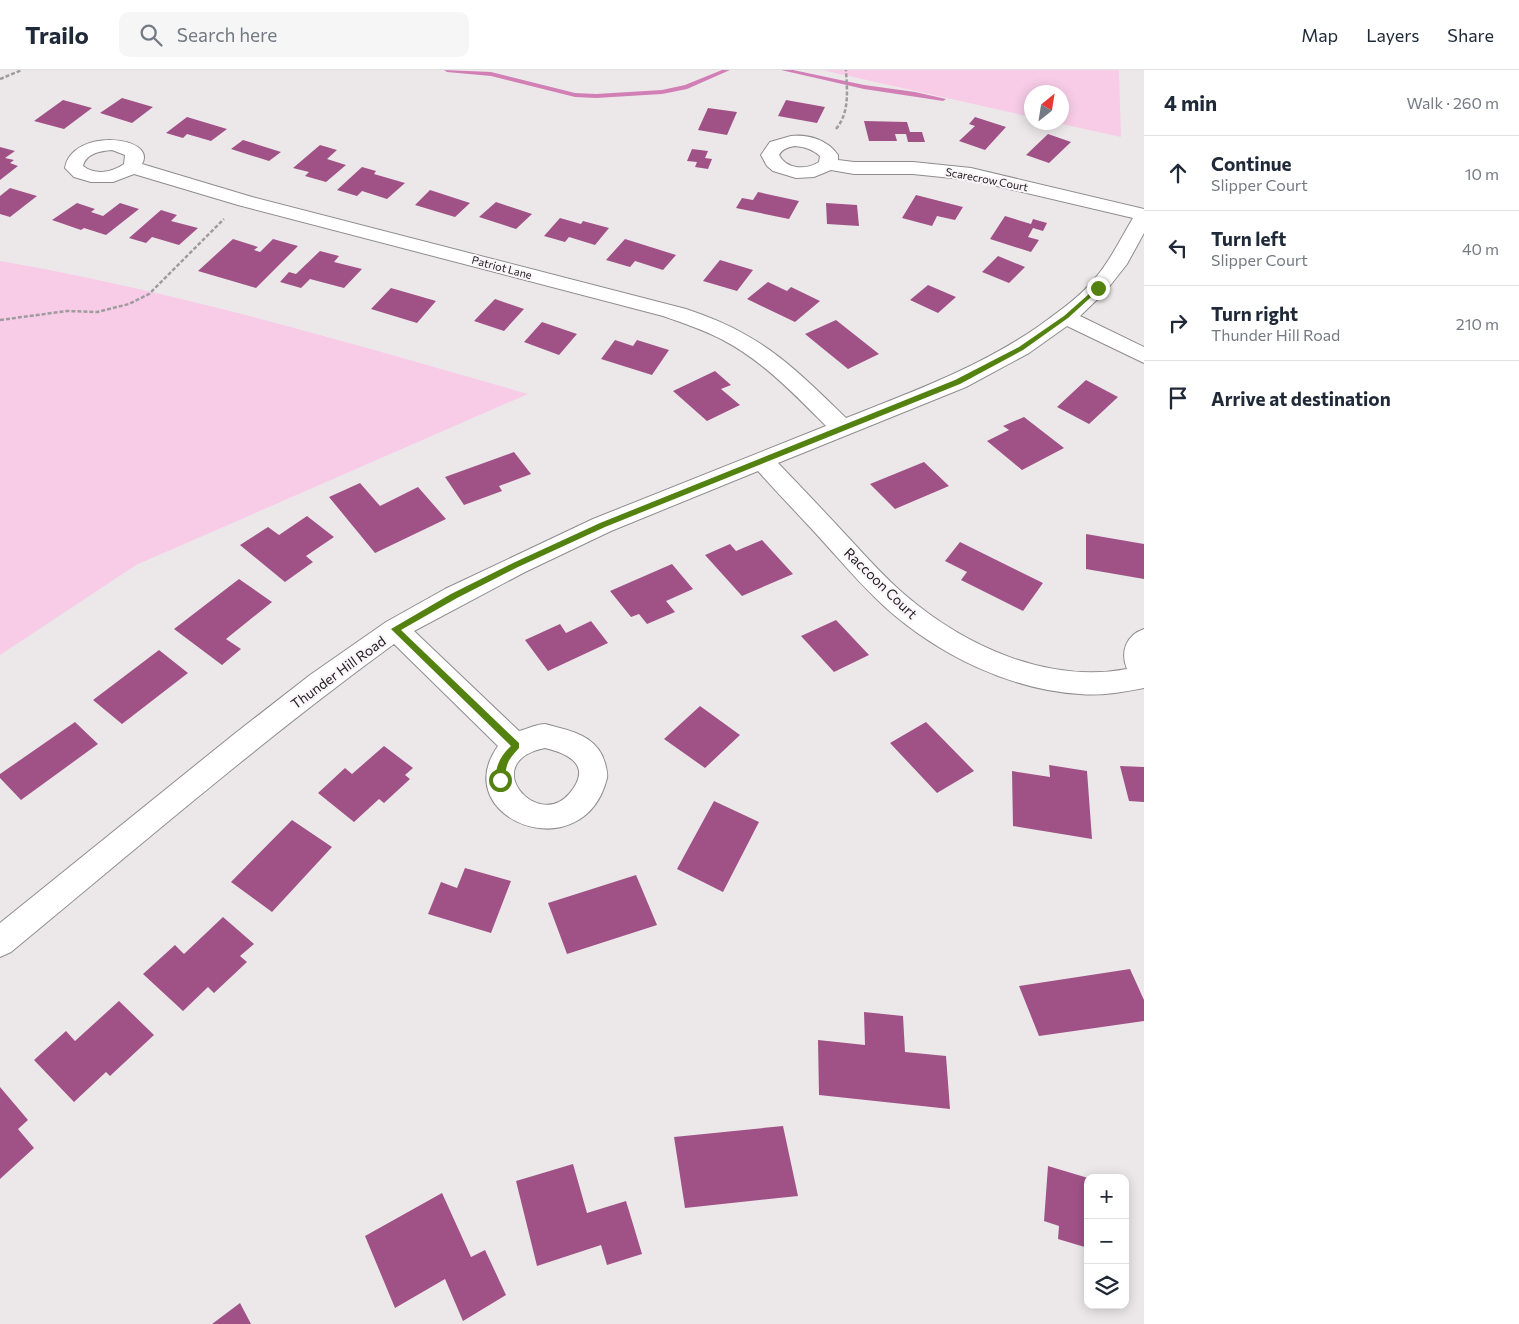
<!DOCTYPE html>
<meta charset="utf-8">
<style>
:root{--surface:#fff;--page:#f6f6f7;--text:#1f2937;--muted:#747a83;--line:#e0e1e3}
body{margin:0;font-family:Commissioner,sans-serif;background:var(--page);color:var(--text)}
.controls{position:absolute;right:15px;bottom:15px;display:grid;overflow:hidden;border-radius:10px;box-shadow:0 2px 12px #0003}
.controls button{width:45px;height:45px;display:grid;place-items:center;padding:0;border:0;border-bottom:1px solid var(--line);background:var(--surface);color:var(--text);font:25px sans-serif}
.compass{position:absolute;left:1024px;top:15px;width:45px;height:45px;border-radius:50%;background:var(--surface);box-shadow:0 2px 12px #0003;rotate:30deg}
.stop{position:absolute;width:15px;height:15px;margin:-11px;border:4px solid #538211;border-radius:50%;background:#fff}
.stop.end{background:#538211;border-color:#fff;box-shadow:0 1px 5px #0008}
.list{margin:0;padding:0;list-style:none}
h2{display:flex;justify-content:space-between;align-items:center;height:65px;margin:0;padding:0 20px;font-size:21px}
h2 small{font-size:16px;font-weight:400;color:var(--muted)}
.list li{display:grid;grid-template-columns:32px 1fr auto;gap:15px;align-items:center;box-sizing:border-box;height:75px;padding:0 20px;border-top:1px solid var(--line)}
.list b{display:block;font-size:19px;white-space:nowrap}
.list p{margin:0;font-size:16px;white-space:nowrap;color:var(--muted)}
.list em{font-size:16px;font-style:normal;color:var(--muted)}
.icon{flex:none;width:28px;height:28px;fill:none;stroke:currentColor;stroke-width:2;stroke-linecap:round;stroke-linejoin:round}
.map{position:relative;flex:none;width:1144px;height:1254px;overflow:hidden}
header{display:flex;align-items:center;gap:30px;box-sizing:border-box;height:70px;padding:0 25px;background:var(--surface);border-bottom:1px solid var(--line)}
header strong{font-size:24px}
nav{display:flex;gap:28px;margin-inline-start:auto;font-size:18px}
.search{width:350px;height:45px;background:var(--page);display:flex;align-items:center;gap:12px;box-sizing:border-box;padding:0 18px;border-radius:10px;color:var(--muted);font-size:19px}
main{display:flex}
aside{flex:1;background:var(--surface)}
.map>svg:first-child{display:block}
</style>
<header>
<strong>Trailo</strong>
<div class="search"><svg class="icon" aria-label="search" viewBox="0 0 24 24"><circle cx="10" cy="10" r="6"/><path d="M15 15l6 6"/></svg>Search here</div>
<nav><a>Map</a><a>Layers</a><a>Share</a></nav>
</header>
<main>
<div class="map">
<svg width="1144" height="1254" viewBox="0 0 1144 1254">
<rect width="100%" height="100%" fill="#ece8ea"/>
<path fill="#f8cce7" d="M822 0H1119L1121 67 1057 53 1062 52V22H1032L1031 47Z
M0 191C179 222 354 274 528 324L136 495 0 585Z"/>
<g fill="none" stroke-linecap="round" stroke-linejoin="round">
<path fill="#d27fb6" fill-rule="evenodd" d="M444 0 491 2 575 23 596 24 662 20 685 15 722 0H730L687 19 662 24 596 28 575 27 491 6 447 2Z
M781 0H793L864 15 915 22 946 29 943 31 864 19Z"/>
</g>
<path fill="#a05287" d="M122 28 153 37 132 53 100 43Z
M63 30 92 38 64 59 34 51Z
M786 30 825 37 817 53 778 46Z
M708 38 737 42 727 65 698 60Z
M187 47 227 59 211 71 187 64 183 68 166 63Z
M975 47 1006 57 985 80 959 71 975 56 969 54Z
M864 51 907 52 910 62H922L925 72H908L906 64H895L897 71H869Z
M1048 64 1071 72 1049 93 1026 85Z
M243 70 281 82 269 91 231 79Z
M320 75 337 80 327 89 346 95 326 112 305 106 309 102 293 98Z
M0 77 15 81 5 88 14 90 10 93 18 96 0 110Z
M692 79 708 81 705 88 712 89 708 99 695 97 697 92 687 91Z
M362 97 376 101 374 104 405 113 387 129 362 121 357 126 337 120Z
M10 118 37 126 10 147 0 144V126Z
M430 120 470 133 455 147 415 135Z
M758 122 799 131 789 149 736 138 742 128 753 130Z
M916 125 963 137 955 150 937 146 932 156 902 148Z
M496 132 532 144 516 159 479 147Z
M77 133 95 139 91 142 103 146 120 133 139 139 106 165 84 158 81 160 52 150Z
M826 133 857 135 859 156 827 154Z
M161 140 177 145 171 151 198 158 179 175 152 167 146 173 129 168Z
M1005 146 1031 154 1033 149 1047 153 1043 161 1033 158 1028 167 1039 170 1031 182 990 169Z
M560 148 581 154 583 151 609 158 595 175 569 167 565 172 544 166Z
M233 169 258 177 254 180 260 182 273 169 298 176 256 218 198 201Z
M625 169 676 185 663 200 635 191 630 197 606 190Z
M320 181 339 186 334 192 362 199 344 218 310 209 301 218 280 212 289 202 296 204Z
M998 186 1025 197 1009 213 982 202Z
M720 190 753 200 737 221 703 211Z
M768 212 787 221 791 217 820 231 795 252 747 229Z
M928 215 956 227 938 243 910 230Z
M391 218 436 231 417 253 371 239Z
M495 229 524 239 504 261 474 251Z
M836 250 879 284 848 299 805 264Z
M542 252 577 264 559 285 524 272Z
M615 270 633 276 637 270 669 280 652 305 601 289Z
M715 301 731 315 721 319 740 335 707 351 673 321Z
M1086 310 1118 327 1089 354 1057 337Z
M1024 347 1064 378 1022 400 987 371 1009 360 1003 356Z
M514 382 531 404 499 416 502 421 464 435 445 407Z
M924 392 949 416 895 439 870 414Z
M360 413 380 436 418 417 446 449 375 483 329 427Z
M307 446 334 467 306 486 313 492 285 512 240 475 268 457 279 465Z
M1086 464 1144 474V509L1086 499Z
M762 470 793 504 742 526 705 485 730 474 736 481Z
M960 472 1043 513 1023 541 961 510 967 502 945 491Z
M672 494 693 519 666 531 675 542 647 554 639 544 631 547 610 521Z
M239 509 272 532 226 569 241 579 222 595 174 559Z
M836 550 869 585 834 602 801 566Z
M591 551 608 573 548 601 525 570 560 554 566 563Z
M159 580 188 603 122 654 93 630Z
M700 636 740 665 705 698 664 669Z
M75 652 98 674 21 730 0 708V704Z
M926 652 974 701 937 723 890 673Z
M384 676 413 698 405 705 410 709 384 733 379 729 354 752 318 723 345 698 352 704Z
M1049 695 1087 701 1092 769 1013 756 1012 701 1050 707Z
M1120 696 1144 697V732L1129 731Z
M714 731 759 752 723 822 677 799Z
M292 750 332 777 272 842 231 812Z
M465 798 511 811 491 863 428 844 441 812 457 818Z
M636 805 657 855 567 884 548 833Z
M223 847 254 874 240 886 247 892 214 923 208 917 183 941 143 904 175 875 184 884Z
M1130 899 1144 930V951L1039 966 1019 916Z
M119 931 154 965 110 1006 106 1002 74 1032 34 990 66 961 75 971Z
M864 942 903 946 905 982 946 986 950 1039 819 1025 818 970 865 975Z
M0 1017 28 1050 18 1059 34 1078 0 1109Z
M783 1056 798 1126 685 1138 674 1067Z
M573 1094 587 1143 626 1131 642 1184 607 1195 601 1175 537 1196 516 1111Z
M1048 1096 1088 1108V1178L1058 1169 1059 1156 1044 1151Z
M442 1123 471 1187 485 1180 506 1225 463 1251 445 1209 395 1238 365 1166Z
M240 1233 251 1254H212Z"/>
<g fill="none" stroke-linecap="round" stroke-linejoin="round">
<g stroke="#908c8e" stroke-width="2">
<path id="minor" d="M791 66C809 64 828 70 838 85V90L854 92H913L971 98 1144 139V163L1127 194 1105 222 1080 246 1144 277V293L1067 256 1029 283 966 317 778 393C801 417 824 441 846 465 865 485 883 506 904 524 964 576 1048 614 1127 599 1120 582 1126 565 1144 559V618C1123 622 1102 626 1080 624 1010 620 937 584 885 537 865 519 846 497 828 477 805 451 781 427 758 401L611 461 525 502 414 561 519 661C527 659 537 654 545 654 550 655 555 657 560 658 580 663 599 671 605 693 606 698 608 703 607 708 584 802 446 749 498 676L394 574C261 671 137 778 11 882L0 887V853L233 665 310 605 386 552 445 519 593 449 826 356C795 325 763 291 723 270 704 260 683 253 663 246L238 135 134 104 113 112H91L74 107 65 98C72 57 158 66 142 94L252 127 686 239C707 246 727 254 746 265 784 286 815 318 846 348 914 321 978 298 1039 256 1057 243 1077 229 1092 212 1109 193 1120 170 1133 148L971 110 913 104H854L831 100 814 107 796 108 773 101 767 96 761 85 770 72ZM795 76C805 77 812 79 820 86L819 92C806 100 787 100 779 85 782 79 788 77 795 76ZM112 80 125 85 124 94C112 102 96 106 83 96 86 83 101 81 112 80ZM545 678C570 684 593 696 569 724 537 761 477 692 545 678Z"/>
</g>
<path stroke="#9e9c9d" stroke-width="2.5" stroke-dasharray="4 2" stroke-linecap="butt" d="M0 9 22 0
M836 59C850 42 847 20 846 0
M0 250 67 241 97 242 129 234 149 224 224 149"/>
<use href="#minor" fill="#fff" fill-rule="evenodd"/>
</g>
<path fill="#538211" d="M1098 216 1100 219 1068 248 1023 280 960 314 605 457 518 497 457 528 401 560 519 673V678C504 694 508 695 503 713L500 714 495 710C496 696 500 686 511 676L391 559 451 524 513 493 600 453 955 310 1019 277 1064 246Z"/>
<g text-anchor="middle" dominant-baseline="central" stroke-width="4" stroke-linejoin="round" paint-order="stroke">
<g font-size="11" fill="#222122" stroke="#faf5f8">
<text transform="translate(987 109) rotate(11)">Scarecrow Court</text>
<text transform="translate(502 197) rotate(15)">Patriot Lane</text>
</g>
<g font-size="14" fill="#222122" stroke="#faf5f8">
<text transform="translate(881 513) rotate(44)">Raccoon Court</text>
<text transform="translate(338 602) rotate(-36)">Thunder Hill Road</text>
</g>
</g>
</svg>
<div class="controls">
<button>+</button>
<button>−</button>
<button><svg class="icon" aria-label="layers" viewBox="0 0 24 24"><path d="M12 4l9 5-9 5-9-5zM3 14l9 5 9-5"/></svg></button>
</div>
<svg class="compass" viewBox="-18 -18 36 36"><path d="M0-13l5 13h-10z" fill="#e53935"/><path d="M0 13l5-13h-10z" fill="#747a83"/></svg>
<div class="stop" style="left:500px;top:710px"></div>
<div class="stop end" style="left:1098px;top:218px"></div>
</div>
<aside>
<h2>4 min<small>Walk · 260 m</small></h2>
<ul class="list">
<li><svg class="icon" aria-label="ahead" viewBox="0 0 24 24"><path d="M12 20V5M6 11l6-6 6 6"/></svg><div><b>Continue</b><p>Slipper Court</p></div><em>10 m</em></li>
<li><svg class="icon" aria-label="left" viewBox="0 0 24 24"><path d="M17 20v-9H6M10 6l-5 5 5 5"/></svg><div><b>Turn left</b><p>Slipper Court</p></div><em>40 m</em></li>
<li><svg class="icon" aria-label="right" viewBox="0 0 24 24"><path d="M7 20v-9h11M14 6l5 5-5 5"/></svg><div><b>Turn right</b><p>Thunder Hill Road</p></div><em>210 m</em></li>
<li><svg class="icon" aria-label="arrive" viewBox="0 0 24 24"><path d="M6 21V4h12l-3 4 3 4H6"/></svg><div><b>Arrive at destination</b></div></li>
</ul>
</aside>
</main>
